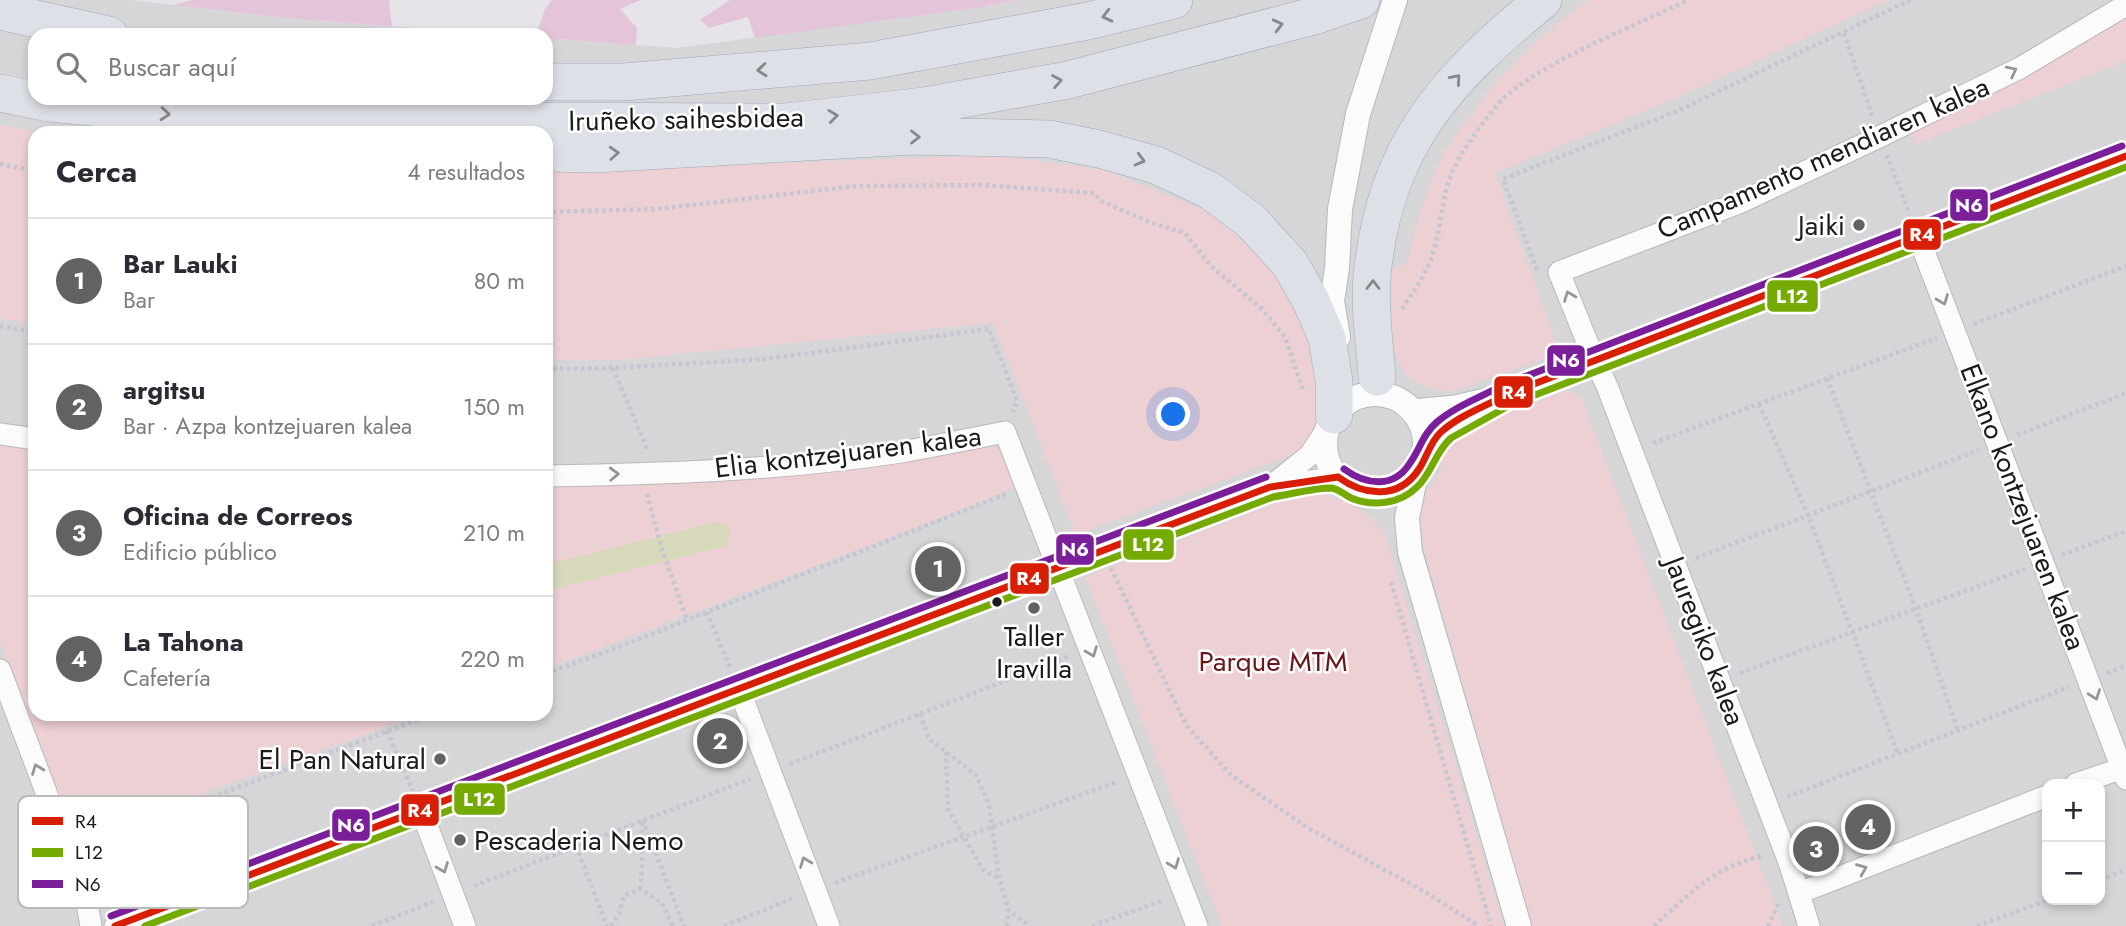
<!DOCTYPE html>
<html lang="es">
<meta charset="utf-8">
<style>
:root{--surface:#fff;--page:#f2f2f3;--text:#2b2b33;--muted:#7c7c81;--line:#e1e1e2;--accent:#626163}
body{margin:0;font-family:Jost,sans-serif;background:var(--page);color:var(--text)}
.controls{position:absolute;right:21px;bottom:21px;display:grid;overflow:hidden;border-radius:14px;box-shadow:0 4px 10px #0003}
.controls button{width:63px;height:63px;display:grid;place-items:center;padding:0;border:0;border-bottom:2px solid var(--line);background:var(--surface);color:var(--text);font:35px sans-serif}
.you{position:absolute;left:1174px;top:415px;width:24px;height:24px;margin:-18px;border:5px solid #fff;border-radius:50%;background:#1a73e8;box-shadow:0 0 0 10px #1a73e833}
.badge{display:grid;place-items:center;width:46px;height:46px;border-radius:50%;background:var(--accent);color:#fff;font-size:23px;font-weight:700}
.pin{position:absolute;translate:-50% -50%;border:4px solid #fff;box-shadow:0 2px 7px #0006}
.list{margin:0;padding:0;list-style:none}
h2{display:flex;justify-content:space-between;align-items:center;height:91px;margin:0;padding:0 28px;font-size:30px}
h2 small{font-size:23px;font-weight:400;color:var(--muted)}
.list li{display:grid;grid-template-columns:46px 1fr auto;gap:21px;align-items:center;box-sizing:border-box;height:126px;padding:0 28px;border-top:2px solid var(--line)}
.list b{display:block;font-size:26px;white-space:nowrap}
.list p{margin:0;font-size:23px;white-space:nowrap;color:var(--muted)}
.list em{font-size:23px;font-style:normal;color:var(--muted)}
.icon{flex:none;width:38px;height:38px;fill:none;stroke:currentColor;stroke-width:2;stroke-linecap:round;stroke-linejoin:round}
.map{position:relative;flex:none;width:2126px;height:926px;overflow:hidden}
.search{position:absolute;background:var(--surface);box-shadow:0 4px 10px #0003;left:28px;top:28px;width:525px;height:77px;display:flex;align-items:center;gap:18px;box-sizing:border-box;padding:0 24px;border-radius:21px;color:var(--muted);font-size:26px}
.panel{position:absolute;background:var(--surface);box-shadow:0 4px 10px #0003;left:28px;top:126px;width:525px;height:595px;border-radius:21px}
.map>svg:first-child{display:block}
</style>
<div class="map">
<svg width="2126" height="926" viewBox="0 0 2126 926">
<rect width="100%" height="100%" fill="#e6e3e9"/>
<path fill="#d6d5d8" fill-rule="evenodd" d="M0 0H130L296 19 506 35H35V98H546V38L677 48 982 7 1017 0H2126V926H0ZM35 133H546V714H35ZM2047 784H2100V900H2047Z"/>
<path fill="#e3c4d9" d="M192 0H389L392 26 296 19 174 5Z
M552 0H641L620 9 637 28 636 45 546 38V35H536L545 9Z
M730 0H1017L982 7 755 38 748 17 709 28 700 20Z"/>
<path fill="#edd0d4" d="M1588 0H1888L1685 94 1495 173 1560 353 1454 391C1379 392 1392 322 1391 270L1407 263 1419 214 1443 153 1494 84 1543 35Z
M2126 17V61L1916 144 1911 133 2063 54Z
M0 125 42 133H35V325L0 318Z
M993 155 1105 170 1218 216 1269 268 1308 323 1323 415 1310 448 1076 535 993 323 617 360H546V172Z
M1566 391 1581 397 1783 926H1532L1424 549 1420 521 1425 494 1438 478 1443 457 1455 440 1477 425Z
M0 446 35 450V714H421L77 839 0 642Z
M995 446 1004 454 1016 487 956 512 546 669V487C696 481 847 472 995 446Z
M1323 494C1352 504 1365 510 1385 534L1504 926H1222L1085 577 1298 495Z"/>
<g fill="none" stroke-linecap="round" stroke-linejoin="round">
<path stroke="#d7d9ba" stroke-width="26" d="M546 578 717 535"/>
<g stroke="#b9b8bb" stroke-width="23">
<path id="minor" d="M1918 236 2126 779
M1413 410 1455 406 1485 399
M0 434 35 439
M1425 452 1439 434 1508 394 2126 156
M546 476C664 474 784 470 901 452 936 446 970 439 1005 432L1197 926
M1271 486 1310 455 1328 427
M0 670 86 898 91 926
M739 689 829 926
M2076 784 2126 767
M421 810 465 926
M1799 893 2047 796
M115 926 1270 487 1338 477
M1809 926 1790 865 1607 386 1594 359 1559 272 1739 203 1879 137 2020 68 2126 5"/>
</g>
<g stroke="#b9b8bb" stroke-width="26">
<path id="tertiary" d="M1338 337 1332 301 1337 268 1340 209 1358 114 1395 0
M1325 444a50 50 0 1 1 100 0a50 50 0 1 1-100 0Z
M1416 473 1407 518 1410 552 1519 926"/>
</g>
<g stroke="#9ea9ba" stroke-width="38">
<path id="motorway" d="M0 11 109 35
M546 82H624L870 61 1088 21 1174 0
M0 93 49 103 228 120 786 122 924 106 1068 80 1317 15 1361 0
M546 153 594 154 911 136 1049 139 1099 149 1156 165 1209 190 1251 221 1290 264 1311 301 1327 338 1334 381V415
M1377 377C1375 345 1369 308 1372 276 1385 145 1445 80 1543 0"/>
</g>
<path stroke="#c6c6d3" stroke-width="4.5" stroke-dasharray="3.5 3.5" stroke-linecap="butt" d="M1844 33 1873 118
M1887 155 1910 215
M0 164 35 171
M546 212 657 209 856 186 983 185 1094 193 1101 201 1152 223 1185 233 1211 266 1261 308 1285 337 1303 390
M1537 270 1503 179 1675 112 1910 0
M1402 309C1414 291 1427 273 1433 253 1442 226 1441 196 1453 170 1460 153 1495 104 1509 93 1559 55 1630 28 1688 0
M1974 324 2126 266
M0 326 35 332
M613 368 648 451
M546 369 613 368 766 359 989 329 1017 401 1013 412
M1827 378 1916 609 1958 731
M1759 404 1808 515 1898 754
M2017 435 2126 393
M1653 443 1937 338
M647 494 662 549 687 620
M2062 555 2126 531
M1696 558 1979 450
M1111 568 1186 725 1231 775 1308 828 1427 893 1479 926
M1391 582 1491 926
M707 612 731 670
M546 673 611 650 1006 494
M1740 673 2025 569
M2107 673 2126 666
M920 714 929 739 976 775 989 804 999 878 1009 911 1030 926
M387 731 413 791
M946 752 948 809 983 870 998 878
M790 764 1070 656
M1787 797 2069 687
M643 820 684 926
M87 844 433 714
M576 846 607 926
M2100 880 2126 870
M835 883 1117 782
M474 886 750 779
M640 889C644 866 640 844 643 821
M372 926 433 902
M611 926 619 914 624 896 640 889 661 902 673 926
M724 926 794 898
M1007 926 1009 911
M1092 926 1164 900
M1654 926C1690 894 1712 868 1761 856
M1768 926 1778 904
M1977 926 2048 900"/>
<use href="#minor" stroke="#fbfbfc" stroke-width="21"/>
<use href="#tertiary" stroke="#fbfbfc" stroke-width="24"/>
<use href="#motorway" stroke="#dee0e7" stroke-width="37"/>
<g stroke="#fff" stroke-width="12">
<path id="bus-1" d="M1338 477C1364 496 1399 500 1419 469 1427 457 1430 442 1441 432 1460 415 1486 406 1508 394L2126 156
M115 926 1270 487 1338 477"/>
</g>
<g stroke="#fff" stroke-width="12">
<path id="bus-2" d="M145 926 1273 497C1292 494 1313 488 1332 488 1338 489 1345 495 1351 498 1373 507 1400 504 1417 487 1432 473 1435 452 1451 438L1512 404 2126 167"/>
</g>
<g stroke="#fff" stroke-width="12">
<path id="bus-3" d="M1344 469C1366 485 1394 489 1410 463 1420 449 1423 434 1437 422 1456 406 1481 397 1503 385L2122 146
M111 916 1266 477"/>
</g>
<use href="#bus-1" stroke="#d81e05" stroke-width="7"/>
<use href="#bus-2" stroke="#75aa03" stroke-width="7"/>
<use href="#bus-3" stroke="#7a1e99" stroke-width="7"/>
</g>
<defs><path id="oneway-chevron" d="M-2-3.5L2.5 0L-2 3.5" fill="none" stroke-width="1.6" stroke-linecap="round" stroke-linejoin="round" transform="scale(1.75)"/></defs>
<g stroke="#86878b">
<use href="#oneway-chevron" transform="translate(1107 16) rotate(166)"/>
<use href="#oneway-chevron" transform="translate(1278 25) rotate(-14)"/>
<use href="#oneway-chevron" transform="translate(762 70) rotate(175)"/>
<use href="#oneway-chevron" transform="translate(1456 79) rotate(-49)"/>
<use href="#oneway-chevron" transform="translate(1057 81) rotate(-10)"/>
<use href="#oneway-chevron" transform="translate(165 114) rotate(5)"/>
<use href="#oneway-chevron" transform="translate(833 116) rotate(-7)"/>
<use href="#oneway-chevron" transform="translate(915 137)"/>
<use href="#oneway-chevron" transform="translate(614 153) rotate(-3)"/>
<use href="#oneway-chevron" transform="translate(1140 160) rotate(15)"/>
<use href="#oneway-chevron" transform="translate(1373 285) rotate(-90)"/>
</g>
<g stroke="#969697">
<use href="#oneway-chevron" transform="translate(2012 71) rotate(-27)"/>
<use href="#oneway-chevron" transform="translate(1569 296) rotate(-111)"/>
<use href="#oneway-chevron" transform="translate(1943 300) rotate(69)"/>
<use href="#oneway-chevron" transform="translate(614 474) rotate(-2)"/>
<use href="#oneway-chevron" transform="translate(1092 652) rotate(69)"/>
<use href="#oneway-chevron" transform="translate(2095 695) rotate(70)"/>
<use href="#oneway-chevron" transform="translate(37 769) rotate(-111)"/>
<use href="#oneway-chevron" transform="translate(805 862) rotate(-111)"/>
<use href="#oneway-chevron" transform="translate(1174 864) rotate(69)"/>
<use href="#oneway-chevron" transform="translate(443 868) rotate(69)"/>
<use href="#oneway-chevron" transform="translate(1862 869) rotate(-22)"/>
</g>
<g fill="#626163" stroke="#fff" stroke-width="2.5">
<circle cx="1859" cy="225" r="7"/>
<circle cx="1034" cy="608" r="7"/>
<circle cx="440" cy="759" r="7"/>
<circle cx="460" cy="840" r="7"/>
</g>
<circle fill="#1b1b1b" stroke="#fff" stroke-width="2.5" cx="997" cy="602" r="6"/>
<g text-anchor="middle" dominant-baseline="central" stroke-width="5" stroke-linejoin="round" paint-order="stroke">
<g font-size="28" fill="#1b1b1b" stroke="#fff">
<text transform="translate(686 119) rotate(-1)">Iruñeko saihesbidea</text>
<text transform="translate(1823 158) rotate(-24)">Campamento mendiaren kalea</text>
<text transform="translate(848 452) rotate(-7)">Elia kontzejuaren kalea</text>
<text transform="translate(2023 507) rotate(69)">Elkano kontzejuaren kalea</text>
<text transform="translate(1705 641) rotate(69)">Jauregiko kalea</text>
</g>
<g font-size="28" fill="#1b1b1b" stroke="#fff" text-anchor="end">
<text x="1845" y="225">Jaiki</text>
<text x="1034" y="636" text-anchor="middle">Taller<tspan x="1034" dy="32">Iravilla</tspan></text>
<text x="426" y="759">El Pan Natural</text>
<text x="474" y="840" text-anchor="start">Pescaderia Nemo</text>
</g>
<g font-size="28" fill="#6b1619" stroke="#fff">
<text x="1273" y="661">Parque MTM</text>
</g>
</g>
<rect x="18" y="796" width="230" height="112" rx="10" fill="#fff" stroke="#bbb" stroke-width="2"/>
<rect x="32" y="817" width="31" height="8" fill="#d81e05"/>
<rect x="32" y="848" width="31" height="9" fill="#75aa03"/>
<rect x="32" y="880" width="31" height="8" fill="#7a1e99"/>
<g font-size="19" fill="#1b1b1b">
<text x="75" y="828">R4</text>
<text x="75" y="859">L12</text>
<text x="75" y="891">N6</text>
</g>
<g stroke="#fff" stroke-width="2.5">
<rect x="1949" y="188" width="40" height="34" rx="7" fill="#7a1e99"/>
<rect x="1902" y="218" width="40" height="33" rx="7" fill="#d81e05"/>
<rect x="1766" y="279" width="53" height="34" rx="7" fill="#75aa03"/>
<rect x="1546" y="344" width="40" height="33" rx="7" fill="#7a1e99"/>
<rect x="1493" y="375" width="41" height="34" rx="7" fill="#d81e05"/>
<rect x="1122" y="528" width="53" height="33" rx="7" fill="#75aa03"/>
<rect x="1055" y="533" width="40" height="33" rx="7" fill="#7a1e99"/>
<rect x="1009" y="562" width="41" height="33" rx="7" fill="#d81e05"/>
<rect x="453" y="782" width="53" height="34" rx="7" fill="#75aa03"/>
<rect x="400" y="793" width="40" height="34" rx="7" fill="#d81e05"/>
<rect x="331" y="808" width="40" height="34" rx="7" fill="#7a1e99"/>
</g>
<g font-size="19" text-anchor="middle" font-weight="bold" fill="#fff">
<text x="1969" y="212">N6</text>
<text x="1922" y="241">R4</text>
<text x="1792" y="303">L12</text>
<text x="1566" y="367">N6</text>
<text x="1514" y="399">R4</text>
<text x="1148" y="551">L12</text>
<text x="1075" y="556">N6</text>
<text x="1029" y="585">R4</text>
<text x="479" y="806">L12</text>
<text x="420" y="817">R4</text>
<text x="351" y="832">N6</text>
</g>
</svg>
<div class="controls">
<button>+</button>
<button>−</button>
</div>
<div class="you"></div>
<div class="pin badge" style="left:938px;top:569px">1</div>
<div class="pin badge" style="left:720px;top:741px">2</div>
<div class="pin badge" style="left:1816px;top:849px">3</div>
<div class="pin badge" style="left:1868px;top:827px">4</div>
<div class="search"><svg class="icon" aria-label="search" viewBox="0 0 24 24"><circle cx="10" cy="10" r="6"/><path d="M15 15l6 6"/></svg>Buscar aquí</div>
<section class="panel">
<h2>Cerca<small>4 resultados</small></h2>
<ul class="list">
<li><span class="badge">1</span><div><b>Bar Lauki</b><p>Bar</p></div><em>80 m</em></li>
<li><span class="badge">2</span><div><b>argitsu</b><p>Bar · Azpa kontzejuaren kalea</p></div><em>150 m</em></li>
<li><span class="badge">3</span><div><b>Oficina de Correos</b><p>Edificio público</p></div><em>210 m</em></li>
<li><span class="badge">4</span><div><b>La Tahona</b><p>Cafetería</p></div><em>220 m</em></li>
</ul>
</section>
</div>
